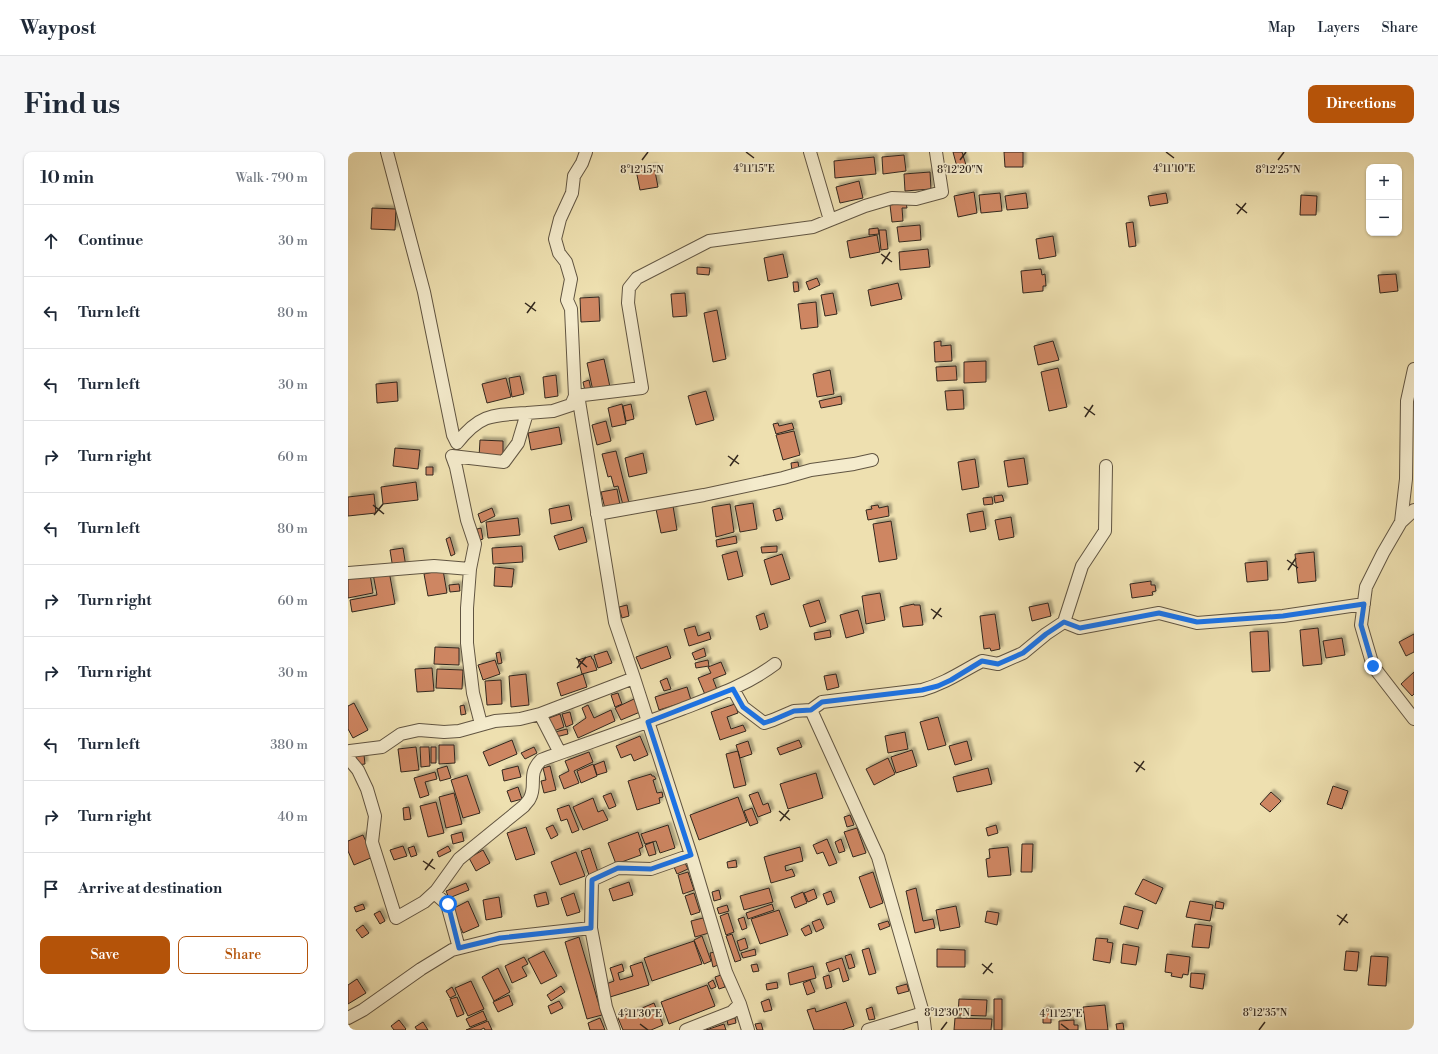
<!DOCTYPE html>
<meta charset="utf-8">
<style>
:root{--surface:#fff;--page:#f6f6f7;--text:#1f2937;--muted:#747a83;--line:#e0e1e3;--accent:#b45309}
body{margin:0;font-family:"Libre Bodoni",serif;background:var(--page);color:var(--text)}
.controls{position:absolute;right:12px;top:12px;display:grid;overflow:hidden;border-radius:8px;box-shadow:0 1px 3px #0004}
.controls button{width:36px;height:36px;display:grid;place-items:center;padding:0;border:0;border-bottom:1px solid var(--line);background:var(--surface);color:var(--text);font:20px sans-serif}
.stop{position:absolute;width:12px;height:12px;margin:-9px;border:3px solid #1a73e8;border-radius:50%;background:#fff}
.stop.end{background:#1a73e8;border-color:#fff;box-shadow:0 1px 4px #0008}
.list{margin:0;padding:0;list-style:none}
h2{display:flex;justify-content:space-between;align-items:center;height:52px;margin:0;padding:0 16px;font-size:17px}
h2 small{font-size:13px;font-weight:400;color:var(--muted)}
.list li{display:grid;grid-template-columns:26px 1fr auto;gap:12px;align-items:center;box-sizing:border-box;height:72px;padding:0 16px;border-top:1px solid var(--line)}
.list b{display:block;font-size:15px;white-space:nowrap}
.list em{font-size:13px;font-style:normal;color:var(--muted)}
.actions{display:flex;gap:8px;padding:12px 16px}
.actions a{flex:1;padding:9px 0;border:1px solid var(--accent);border-radius:8px;text-align:center;font-size:14px;color:var(--accent)}
.actions .main{background:var(--accent);color:#fff}
.icon{flex:none;width:22px;height:22px;fill:none;stroke:currentColor;stroke-width:2;stroke-linecap:round;stroke-linejoin:round}
.map{position:relative;flex:none;width:1066px;height:878px;overflow:hidden;border-radius:8px}
header{display:flex;align-items:center;gap:24px;box-sizing:border-box;height:56px;padding:0 20px;background:var(--surface);border-bottom:1px solid var(--line)}
header strong{font-size:19px}
nav{display:flex;gap:22px;margin-inline-start:auto;font-size:14px}
.intro{display:flex;align-items:center;justify-content:space-between;box-sizing:border-box;height:96px;padding:0 24px}
h1{margin:0;font-size:28px}
.button{padding:10px 18px;border-radius:8px;background:var(--accent);color:#fff;font-size:14px;font-weight:700}
main{display:flex;gap:24px;padding:0 24px}
aside{flex:1;background:var(--surface);border-radius:8px;box-shadow:0 1px 3px #0004}
.map>svg:first-child{display:block}
</style>
<header>
<strong>Waypost</strong>
<nav><a>Map</a><a>Layers</a><a>Share</a></nav>
</header>
<div class="intro"><h1>Find us</h1><a class="button">Directions</a></div>
<main>
<aside>
<h2>10 min<small>Walk · 790 m</small></h2>
<ul class="list">
<li><svg class="icon" aria-label="ahead" viewBox="0 0 24 24"><path d="M12 20V5M6 11l6-6 6 6"/></svg><div><b>Continue</b></div><em>30 m</em></li>
<li><svg class="icon" aria-label="left" viewBox="0 0 24 24"><path d="M17 20v-9H6M10 6l-5 5 5 5"/></svg><div><b>Turn left</b></div><em>80 m</em></li>
<li><svg class="icon" aria-label="left" viewBox="0 0 24 24"><path d="M17 20v-9H6M10 6l-5 5 5 5"/></svg><div><b>Turn left</b></div><em>30 m</em></li>
<li><svg class="icon" aria-label="right" viewBox="0 0 24 24"><path d="M7 20v-9h11M14 6l5 5-5 5"/></svg><div><b>Turn right</b></div><em>60 m</em></li>
<li><svg class="icon" aria-label="left" viewBox="0 0 24 24"><path d="M17 20v-9H6M10 6l-5 5 5 5"/></svg><div><b>Turn left</b></div><em>80 m</em></li>
<li><svg class="icon" aria-label="right" viewBox="0 0 24 24"><path d="M7 20v-9h11M14 6l5 5-5 5"/></svg><div><b>Turn right</b></div><em>60 m</em></li>
<li><svg class="icon" aria-label="right" viewBox="0 0 24 24"><path d="M7 20v-9h11M14 6l5 5-5 5"/></svg><div><b>Turn right</b></div><em>30 m</em></li>
<li><svg class="icon" aria-label="left" viewBox="0 0 24 24"><path d="M17 20v-9H6M10 6l-5 5 5 5"/></svg><div><b>Turn left</b></div><em>380 m</em></li>
<li><svg class="icon" aria-label="right" viewBox="0 0 24 24"><path d="M7 20v-9h11M14 6l5 5-5 5"/></svg><div><b>Turn right</b></div><em>40 m</em></li>
<li><svg class="icon" aria-label="arrive" viewBox="0 0 24 24"><path d="M6 21V4h12l-3 4 3 4H6"/></svg><div><b>Arrive at destination</b></div></li>
</ul>
<div class="actions"><a class="main">Save</a><a>Share</a></div>
</aside>
<div class="map">
<svg width="1066" height="878" viewBox="0 0 1066 878">
<defs>
<filter id="shadow"><feDropShadow dx="3" dy="-3" stdDeviation="1" flood-color="#0004"/></filter>
</defs>
<rect width="100%" height="100%" fill="#eee0b0"/>
<filter id="stains"><feTurbulence type="fractalNoise" baseFrequency=".005" numOctaves="4"/><feColorMatrix values="0 0 0 0 .2 0 0 0 0 .09 0 0 0 0 .02 0 0 0 .5 -.17"/></filter>
<radialGradient id="worn" r=".72"><stop offset=".6" stop-color="#630" stop-opacity="0"/><stop offset="1" stop-color="#630" stop-opacity=".3"/></radialGradient>
<path fill="#ce8662" stroke="#32271e" filter="url(#shadow)" d="M605 0H614L618 13 609 15Z
M656 0H675V15H657Z
M556 3 558 19 535 22 534 5Z
M526 5 528 22 487 26 486 9Z
M306 14 310 35 292 38 288 18Z
M582 20 583 37 557 39 556 22Z
M511 29 515 46 492 51 488 35Z
M626 40 629 61 610 65 606 44Z
M652 41 654 59 633 61 631 43Z
M678 41 680 56 659 58 657 44Z
M818 41 820 51 802 54 800 44Z
M953 43 969 44 968 63H952Z
M558 51 559 56H554L555 69 544 70 542 53Z
M24 56 48 57 47 78 23 77Z
M785 70 788 94 781 95 778 71Z
M572 73 573 88 551 90 549 75Z
M530 76 531 82 521 83V77Z
M531 78H538L540 97 533 98Z
M529 83 532 100 502 106 499 89Z
M705 84 708 104 691 107 688 87Z
M580 97 582 115 552 118 551 100Z
M435 102 440 125 420 129 416 106Z
M349 115 362 116 361 123 349 122Z
M693 117 694 123 697 122 698 134H695V139L675 141 673 119Z
M1048 122 1050 139 1032 141 1030 123Z
M469 126 472 133 461 138 458 130Z
M445 130H450L451 139 446 140Z
M550 131 554 147 523 154 520 138Z
M337 141 339 164 325 165 323 142Z
M485 141 489 162 477 164 473 143Z
M251 145 252 169 233 170 232 146Z
M468 150 470 175 453 177 450 152Z
M369 158 378 207 365 210 356 161Z
M593 189V194L603 193 604 209 587 210 586 190Z
M705 189 711 208 690 213 686 194Z
M256 207 262 235 245 239 239 211Z
M638 209V230L616 231V210Z
M608 214 609 228 589 229 588 215Z
M710 216 719 255 701 259 693 220Z
M482 218 486 242 469 245 465 222Z
M208 223 210 244 197 246 195 225Z
M172 224 176 242 164 245 161 226Z
M158 226 163 245 139 251 134 232Z
M241 228 243 238 237 239 235 230Z
M49 230 50 249 29 251 28 232Z
M615 238 616 257 599 258 597 239Z
M358 239 366 268 348 273 340 244Z
M493 244 494 252 473 256 471 249Z
M274 252 278 272 264 275 260 256Z
M283 252 286 267 278 269 275 254Z
M258 269 263 289 249 293 244 273Z
M430 271 431 274 444 271 446 277 428 282 425 272Z
M211 275 214 292 183 298 180 281Z
M446 279 452 303 435 308 428 283Z
M132 288 155 289V305H131Z
M47 296 72 298 70 317 45 314Z
M268 299 281 351 275 353 270 334 266 335 263 324 260 325 254 302Z
M295 301 299 321 281 325 277 306Z
M676 306 680 332 660 335 656 309Z
M627 307 631 335 614 338 610 310Z
M450 310 451 317 444 319 443 311Z
M78 315H85V323H78Z
M68 330 70 348 35 352 33 335Z
M269 337 272 353 257 357 253 340Z
M26 342 28 361 0 364V345Z
M654 343 656 349 647 351 646 344Z
M644 345 645 352 636 353 635 346Z
M405 351 409 377 392 380 387 354Z
M382 352 386 380 368 385 364 355Z
M221 353 224 368 203 372 201 357Z
M530 353 531 356 540 354 541 364 520 368 518 358 524 357 523 354Z
M325 354 329 378 313 381 308 357Z
M144 356 147 364 133 371 130 362Z
M432 356 435 367 428 369 425 358Z
M635 359 638 377 622 380 619 362Z
M663 365 666 385 651 388 647 368Z
M170 366 172 383 140 386 138 370Z
M543 369 549 407 531 410 525 372Z
M235 375 239 390 211 398 206 384Z
M133 376 135 387 132 388 129 377Z
M388 384 389 391 369 395 368 388Z
M102 385 107 402 103 404 98 387Z
M174 394 175 410 145 412 144 396Z
M429 394V400L414 401 413 395Z
M55 396 58 415 45 417 42 398Z
M389 399 395 424 380 428 374 403Z
M966 400 968 429 950 431 947 402Z
M434 402 442 427 423 433 416 408Z
M919 409 920 428 899 430 897 411Z
M147 415 166 417 164 435 146 434Z
M95 418 99 441 80 444 76 422Z
M41 419 47 452 4 460 2 448 29 443 25 422Z
M22 422 25 441 0 446V426Z
M803 429V433H807L808 439 804 440 805 443 784 446 782 432Z
M111 432 112 439 102 440 101 433Z
M532 441 537 468 518 472 514 444Z
M471 448 478 470 462 475 455 453Z
M700 451 703 464 684 469 681 455Z
M566 452V453H572L575 473 555 475 552 455Z
M279 453 281 464 274 466 271 455Z
M510 458 516 481 498 486 492 463Z
M416 461 420 475 412 478 408 464Z
M647 462 652 497 643 499 642 496 636 497 632 464Z
M347 474 350 484 361 480 363 487 341 494 336 477Z
M970 476 974 512 955 514 952 478Z
M482 478 483 485 467 488 466 481Z
M920 479 922 519 904 520 902 480Z
M1066 482V500L1058 504 1051 490Z
M994 486 997 503 978 506 975 489Z
M319 494 323 506 293 517 288 505Z
M87 495 111 496V513L86 512Z
M356 496 358 504 347 508 344 501Z
M259 499 264 511 250 516 246 503Z
M152 500 154 511 150 512 148 501Z
M243 504 244 507H245L249 518 234 522 230 508Z
M147 508 152 522 135 528 130 513Z
M360 508 361 514 348 516 347 511Z
M373 510 378 522 365 527 370 540 358 545 350 526 363 521 360 515Z
M84 516 86 539 69 540 67 517Z
M89 517 115 518 114 537 88 536Z
M1066 520V542L1064 544 1053 532Z
M178 522 181 553 163 555 161 524Z
M235 522 239 535 213 544 209 531Z
M488 522 491 535 479 538 476 524Z
M319 526 323 537 316 539 312 529Z
M153 528 154 552 139 553 137 529Z
M339 535 343 548 311 558 307 545Z
M270 541 274 552 267 555 263 543Z
M286 547 292 560 273 568 267 556Z
M6 551 20 578 5 586 0 577V554Z
M387 552 390 561 379 565 383 577 395 573 398 579 372 588 363 560Z
M116 553 118 562 113 563 112 554Z
M240 553 246 566 263 558 267 569 230 586 225 575 238 566 234 556Z
M222 560 225 572 218 575 214 562Z
M212 562 216 575 206 579 201 566Z
M590 565 598 593 580 598 572 570Z
M219 577 220 582 208 585 207 580Z
M557 580 560 597 540 601 537 584Z
M292 584 300 603 286 609 283 602 273 606 268 594Z
M164 588 169 602 141 614 135 600Z
M451 588 454 595 432 603 429 596Z
M400 589 404 602 392 606 388 593Z
M619 589 624 608 607 613 601 594Z
M91 593H106L107 611 91 612Z
M68 595 71 618 53 620 50 597Z
M72 595H81L82 614 73 615Z
M83 595H88V611H83Z
M186 595 189 601 177 607 173 601Z
M564 598 569 614 548 621 543 605Z
M390 599 398 633 386 636 378 602Z
M241 600 245 610 226 619 231 631 216 637 211 624 221 619 217 609Z
M16 603 17 612 9 613 8 604Z
M540 606 547 622 526 633 518 617Z
M256 609 259 620 249 623 246 613Z
M245 612 249 624 233 631 229 619Z
M99 614 103 626 92 629 89 617Z
M170 614 173 625 156 629 154 618Z
M202 614 208 638 196 641 193 629 198 628 195 616Z
M640 616 644 632 609 640 605 625Z
M87 620 89 627 77 630 81 643 72 646 66 626Z
M468 621 475 646 440 657 432 632Z
M303 622 304 624H306L308 627 305 628 309 641 314 640 315 645 311 646 312 651 289 658 280 629Z
M119 623 132 661 115 666 103 628Z
M985 634 1000 639 994 657 979 652Z
M170 635 174 647 163 650 159 639Z
M410 640 415 653 420 651 423 660 410 665 401 643Z
M923 640 933 649 922 660 912 652Z
M106 641 114 672 98 676 91 645Z
M263 641 268 654 261 657 255 644Z
M390 645 399 670 351 688 342 663Z
M245 646 250 660 255 658 260 668 235 678 225 655Z
M88 650 96 681 80 685 72 654Z
M221 653 231 678 224 681 219 667 213 669 209 657Z
M61 655 63 667 56 668 55 656Z
M404 656 410 671 402 674 396 659Z
M502 663 506 673 499 675 496 665Z
M205 673 210 683 203 687 198 676Z
M320 673 327 696 312 701 308 689 297 692 293 682Z
M648 673 650 681 640 684 638 676Z
M178 675 187 702 168 708 159 681Z
M509 676 518 701 505 705 496 680Z
M114 680 116 689 105 692 103 683Z
M290 680 295 695 291 697 293 703 268 712 260 691Z
M15 683 25 705 6 713 0 699V689Z
M479 687 489 711 481 714 475 700 469 702 465 693Z
M493 687 497 699 491 701 487 690Z
M305 690 308 702 301 704 297 693Z
M674 692H685L684 720H673Z
M55 694 59 704 46 708 42 698Z
M66 694 69 703 63 705 60 696Z
M100 694 103 699 91 705 89 700Z
M452 695 455 709 437 714 438 719 444 717 447 724 423 731 416 705Z
M660 695 663 723 640 725 638 707 642 706 641 697Z
M242 696 250 720 241 723 233 699Z
M135 698 142 711 128 719 121 706Z
M228 700 237 724 212 733 203 710Z
M388 708 389 715 380 716 379 710Z
M337 711 340 717 329 722 326 715Z
M340 720 346 738 335 742 330 723Z
M525 720 535 751 522 756 511 725Z
M795 727 815 736 808 752 787 742Z
M281 730 285 743 265 749 261 737Z
M118 731 121 738 101 746 98 739Z
M421 736 425 750 396 758 392 744Z
M568 736 575 769 585 767 587 776 567 781 558 739Z
M466 737 469 746 460 750 456 741Z
M371 738 373 747 366 749 364 740Z
M483 739 487 750 479 753 475 742Z
M198 740 201 752 189 755 186 743Z
M455 740 459 751 447 756 443 745Z
M226 741 232 760 219 764 213 746Z
M346 741 352 760 343 763 337 744Z
M151 745 154 765 138 768 135 748Z
M120 749 131 774 115 781 104 757Z
M842 749 865 753 862 769 838 765Z
M868 749 876 751 875 757 867 756Z
M15 752 17 757 8 760 6 755Z
M424 752 426 758 400 767 398 761Z
M379 753 381 759 371 762 369 756Z
M608 754 612 775 592 779 588 758Z
M776 754 795 759 790 777 772 772Z
M431 758 440 783 412 792 403 767Z
M32 759 37 769 32 772 26 762Z
M639 759 651 761 649 773 637 770Z
M380 761 386 780 378 783 372 764Z
M396 765 399 776 394 778 390 767Z
M355 766 361 781 347 785 343 769Z
M472 767 476 776 468 780 464 770Z
M540 769 542 774 532 778 530 772Z
M847 772 864 774 861 796 844 795Z
M15 773 21 781 14 786 8 778Z
M461 773 464 781 457 784 453 777Z
M384 782 393 808 387 810 378 784Z
M354 784 363 809 356 812 346 788Z
M231 785 254 863 239 867 217 790Z
M397 786 400 796 392 799 389 789Z
M748 786 760 787 759 790 765 791 762 811 745 808Z
M346 789 354 812 304 829 296 806Z
M775 792 791 795 788 813 773 811Z
M521 796 528 821 521 823 514 798Z
M407 797 408 803 395 806 393 801Z
M589 797 617 798V815H589Z
M196 799 209 824 193 832 180 807Z
M998 799 1011 800 1009 819 996 818Z
M367 800 370 813 365 815 362 801Z
M503 802 507 815 501 817 497 804Z
M819 802 842 805 840 823 835 822 834 826 823 824 824 821 817 820Z
M1023 804 1040 805 1038 834 1020 833Z
M176 805 180 812 174 815 179 824 164 831 157 814Z
M494 806 501 828 495 830 491 816 481 820 478 811Z
M294 810 301 833 262 845 258 832 266 829 262 816 274 812 276 819 270 821 272 828 285 824 282 814Z
M409 812 411 819 405 820 403 813Z
M465 814 468 826 442 833 440 821Z
M150 816 162 840 146 849 134 825Z
M843 821 857 822 855 837 842 835Z
M373 823 377 835 371 837 367 825Z
M481 823 484 835 478 837 475 825Z
M9 827 18 841 0 852V833Z
M365 828 368 835 363 837 360 831Z
M462 828 467 840 459 843 455 831Z
M123 829 136 857 120 864 107 836Z
M429 830 430 836 419 838 418 832Z
M559 832 561 839 550 842 548 835Z
M359 833 367 854 321 872 313 850Z
M213 834 217 840 203 849 199 843Z
M104 835 108 843 102 846 98 839Z
M161 843 165 853 150 860 145 850Z
M109 845 116 862 109 865 102 847Z
M421 847 424 858 416 860 413 850Z
M611 847 639 848 638 864 610 863Z
M646 847H654V878H646Z
M211 849 215 856 203 862 200 854Z
M498 850 506 874 494 878H466L459 858 467 856 468 860Z
M306 851 315 873 303 878H275L270 866Z
M757 853 760 878H738L735 855Z
M524 855 527 867 521 868 518 857Z
M695 856H703V871H695Z
M135 859 139 868 122 875 118 867Z
M252 866 257 878H242L240 871Z
M387 866 388 871 380 873 379 868Z
M607 866 644 867 643 878H606Z
M51 868 58 877 57 878H46L43 874Z
M726 868V873H730V878H711V869Z
M140 869 144 878H137L136 876 132 878H118Z
M75 870 80 878H69L67 875Z
M413 871 415 878H409L407 872Z
M775 871 776 878H769L768 872Z
M376 872 378 878H358Z"/>
<g fill="none" stroke-linecap="round" stroke-linejoin="round">
<g stroke="#615542" stroke-width="14">
<path id="street" d="M39 0 76 140 105 283 109 291C132 262 144 263 179 261
M238 0 234 11 226 24 224 41 212 67 207 87 211 101 218 110 223 127 219 148 223 157 227 244 294 236 280 151 281 136 289 126 361 89 465 75 517 54 544 46 568 47 594 40 588 0
M462 0 482 68
M1066 358 1053 370 1035 401 1018 435 1013 473 1025 514 1066 567
M249 362 356 343 435 326 463 318 506 312 524 308
M1053 370 1058 327 1059 249 1066 217
M0 421 86 414 122 417
M716 470 731 476 811 461 849 471 935 464 1016 452
M385 537 395 555 416 571 425 568 446 559 463 558 474 550 574 538C598 531 613 520 634 509L650 512 675 501 698 482 716 470 734 414 757 379 758 314
M463 558 530 705 575 861 577 878
M192 562 212 601
M133 572 125 541 119 491V456L122 417 127 392 119 368 108 315 104 304 156 310 170 291 179 261 205 259 223 253 227 244 231 249 267 470 286 526 343 703 378 820 392 852 400 878
M0 601 2 599 34 595 53 582 71 578 96 580 111 579 147 569 172 567 192 562 286 526
M0 606 10 618 19 637 27 664 24 690 48 766 76 750 88 739 111 707 176 654C178 651 181 649 182 646 189 633 179 622 193 608 240 591 287 575 334 557 367 544 399 533 427 512
M86 741 99 752 111 796
M243 776 258 855 266 878
M0 866 15 858 73 817 104 798 152 786 243 776 244 728 270 716 303 717 343 703
M338 878 384 860 392 852
M520 878 575 861"/>
</g>
<use href="#street" stroke="#f4ebcc" stroke-width="12"/>
</g>
<g fill="none" stroke-linecap="round" stroke-linejoin="round">
<path stroke="#1a73e8" stroke-width="5" d="M100 752 111 796 152 786 243 776 244 728 270 716 303 717 343 703 300 570 385 537 395 555 416 571 425 568 446 559 463 558 474 550 574 538 590 534 603 528 634 509 650 512 675 501 698 482 716 470 732 476 811 461 849 470 935 464 1016 452 1013 473 1025 514"/>
</g>
<path fill="none" stroke="#32271e" stroke-width="1.5" d="M398 0 406 6M818 0 826 6M294 8 300 0M612 8 618 0M930 8 936 0M888 52 899 61M889 62 898 51M533 102 544 110M534 112 542 100M177 151 188 159M179 161 187 150M736 255 747 263M737 265 745 253M380 304 391 312M382 314 390 303M25 353 36 362M26 363 35 352M939 408 950 416M940 418 948 406M583 457 594 465M585 467 593 456M228 506 239 515M229 516 238 505M786 610 797 618M788 620 796 609M431 659 442 668M432 669 441 658M75 709 87 717M77 718 85 707M989 763 1000 771M991 773 999 762M634 812 645 821M635 822 644 811M292 872 300 878M713 872 721 878M593 878 599 870M911 878 917 870"/>
<g font-size="10" text-anchor="middle" fill="#32271e" stroke="#f4ebcc" stroke-width="3.5" stroke-linejoin="round" paint-order="stroke">
<text x="406" y="20">4°11'15"E</text>
<text x="826" y="20">4°11'10"E</text>
<text x="294" y="21">8°12'15"N</text>
<text x="612" y="21">8°12'20"N</text>
<text x="930" y="21">8°12'25"N</text>
<text x="599" y="864">8°12'30"N</text>
<text x="917" y="864">8°12'35"N</text>
<text x="292" y="865">4°11'30"E</text>
<text x="713" y="865">4°11'25"E</text>
</g>
<rect width="100%" height="100%" filter="url(#stains)"/>
<rect width="100%" height="100%" fill="url(#worn)"/>
</svg>
<div class="controls">
<button>+</button>
<button>−</button>
</div>
<div class="stop" style="left:100px;top:752px"></div>
<div class="stop end" style="left:1025px;top:514px"></div>
</div>
</main>
